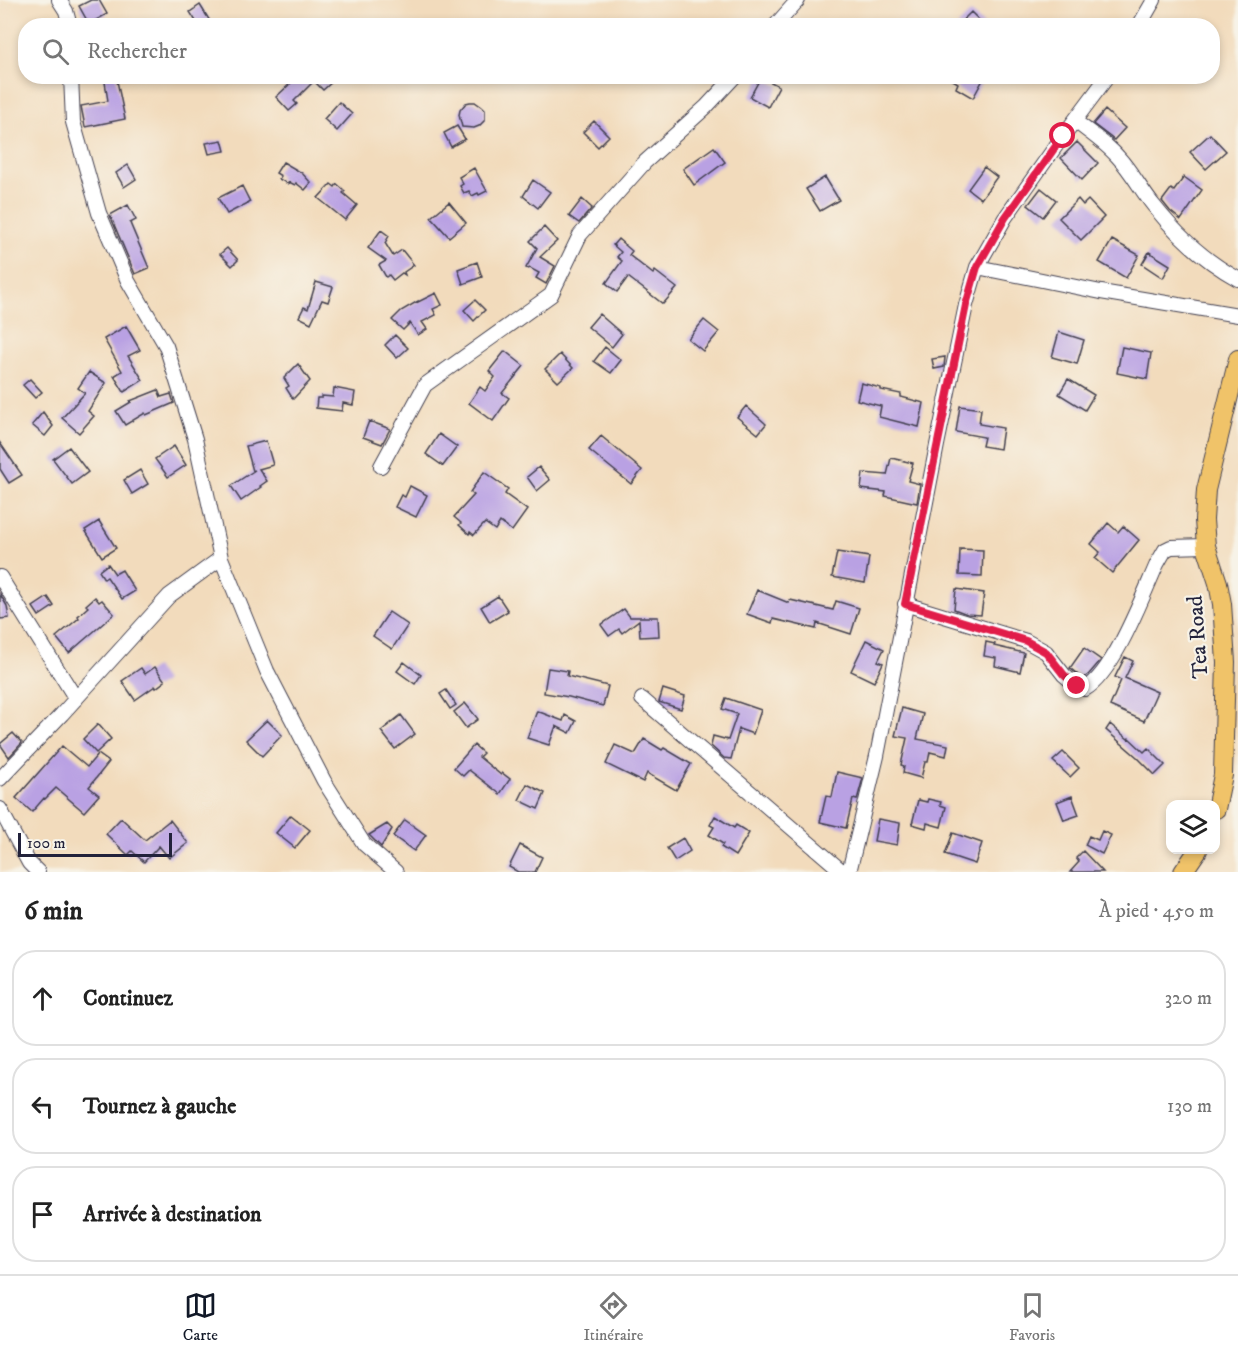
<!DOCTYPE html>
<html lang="fr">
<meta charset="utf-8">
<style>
:root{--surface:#fff;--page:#f6f6f6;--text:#222;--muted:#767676;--line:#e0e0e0;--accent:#111827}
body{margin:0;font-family:"IM FELL DW Pica",serif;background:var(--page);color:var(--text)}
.controls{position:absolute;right:18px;bottom:18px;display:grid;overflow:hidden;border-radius:12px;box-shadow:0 3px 9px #0003}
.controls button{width:54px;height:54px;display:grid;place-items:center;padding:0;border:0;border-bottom:2px solid var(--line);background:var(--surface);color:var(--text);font:30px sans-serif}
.scale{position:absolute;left:18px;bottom:15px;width:154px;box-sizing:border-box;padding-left:6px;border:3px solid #22223b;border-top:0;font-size:16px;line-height:21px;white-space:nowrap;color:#22223b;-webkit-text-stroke:4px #f7f3e8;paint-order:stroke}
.stop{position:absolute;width:18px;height:18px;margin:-14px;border:4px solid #e11d48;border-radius:50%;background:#fff}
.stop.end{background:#e11d48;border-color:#fff;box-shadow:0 2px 6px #0008}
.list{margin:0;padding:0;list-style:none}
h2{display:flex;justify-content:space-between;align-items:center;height:78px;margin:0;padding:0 24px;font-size:26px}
h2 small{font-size:20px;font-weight:400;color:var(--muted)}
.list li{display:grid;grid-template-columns:39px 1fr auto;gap:18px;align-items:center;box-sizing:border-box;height:96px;margin:0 12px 12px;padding:0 12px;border:2px solid var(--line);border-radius:24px}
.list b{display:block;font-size:22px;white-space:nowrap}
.list em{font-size:20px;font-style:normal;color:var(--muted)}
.icon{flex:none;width:33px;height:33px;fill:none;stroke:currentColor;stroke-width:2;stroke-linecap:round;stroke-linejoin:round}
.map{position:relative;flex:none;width:1238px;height:872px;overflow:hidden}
.search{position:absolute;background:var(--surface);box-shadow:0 3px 9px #0003;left:18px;right:18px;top:18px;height:66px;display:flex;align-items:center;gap:15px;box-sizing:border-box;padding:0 21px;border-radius:24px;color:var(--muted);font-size:22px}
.sheet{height:402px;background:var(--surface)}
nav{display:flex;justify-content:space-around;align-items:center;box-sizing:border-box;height:84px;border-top:2px solid var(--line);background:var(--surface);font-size:16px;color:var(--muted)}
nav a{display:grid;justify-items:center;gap:3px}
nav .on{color:var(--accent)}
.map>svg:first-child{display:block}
</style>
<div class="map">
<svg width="1238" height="872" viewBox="0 0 1238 872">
<rect width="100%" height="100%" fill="#f7f3e8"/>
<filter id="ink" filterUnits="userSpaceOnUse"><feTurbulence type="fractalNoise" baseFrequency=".0167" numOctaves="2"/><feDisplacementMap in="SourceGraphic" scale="12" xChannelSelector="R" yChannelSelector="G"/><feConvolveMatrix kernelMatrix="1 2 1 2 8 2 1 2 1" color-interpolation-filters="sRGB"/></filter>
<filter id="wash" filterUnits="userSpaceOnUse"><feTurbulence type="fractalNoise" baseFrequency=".008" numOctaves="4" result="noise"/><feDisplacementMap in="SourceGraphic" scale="24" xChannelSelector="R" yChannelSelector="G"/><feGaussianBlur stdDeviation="1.35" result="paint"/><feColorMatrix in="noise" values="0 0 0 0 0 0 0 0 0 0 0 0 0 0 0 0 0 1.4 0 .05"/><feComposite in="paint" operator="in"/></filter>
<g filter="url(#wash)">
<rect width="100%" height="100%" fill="#f2dbbc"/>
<g id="blocks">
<path fill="#b9a1e3" d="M91 0H99L107 14 89 24 79 6Z
M200 5 213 26H199L190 12Z
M971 12 985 26H957Z
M104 76H116L125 119 85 127 81 106 108 101Z
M286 76H328L333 81 323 90 314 81 294 101 297 104 289 111 276 97 292 82Z
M946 76H985L973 98 956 88 958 83Z
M761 77 779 86 768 107 750 97Z
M339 102 352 114 337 131 324 119Z
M470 102H475L482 107 485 110V120L479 126 474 128 462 127 459 115 460 110 466 103Z
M1105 110 1125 128 1114 140 1093 124Z
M594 121 609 136 598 147 583 132Z
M457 126 465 139 451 147 444 133Z
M1210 134 1226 151 1206 169 1190 152Z
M222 140 225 151 209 154 206 143Z
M1077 142 1098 163 1082 180 1061 158Z
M714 147 725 162 694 185 683 169Z
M283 162 302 173 311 183 305 190 296 183 295 185 289 182 288 184 279 179 281 176 276 173Z
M128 165 136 179 124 187 116 173Z
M984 167 997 177 981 199 968 189Z
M474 168 487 191 479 195 478 193 472 196 469 191 464 193 460 186 463 184 459 177Z
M825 177 839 200 820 211 806 189Z
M1184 177 1202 190 1181 220 1170 211 1162 201 1171 189 1174 191Z
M533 180 550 192 538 208 523 196Z
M331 184 335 187 337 184 345 191 343 193 357 205 345 220 318 198Z
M242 186 250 202 227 214 218 198Z
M1041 188 1056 200 1043 217 1028 205Z
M582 199 592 208 579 223 569 216Z
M1078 199 1083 205 1088 200 1104 217 1081 240 1059 218Z
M449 202 466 223 449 237 431 217Z
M128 205 136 220 130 223 149 268 135 274 110 215Z
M544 227 557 241 540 257 555 266 546 284 536 278 539 273 530 268 528 269 526 268 537 248 530 241Z
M381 230 389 236 385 243 393 256 402 250 414 265 404 272 405 275 402 273 393 280 389 275 386 277 379 265 386 261 368 248Z
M618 239 632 251 629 255 653 274 655 271 677 288 663 304 628 277 617 292 606 283 622 261 617 257 621 252 613 245Z
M1112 240 1139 255 1126 278 1099 262Z
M227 248 238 260 232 266 220 254Z
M1149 252 1170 265 1163 278 1142 264Z
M477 262 482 277 463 284 458 269Z
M316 282 333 287 328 302 322 300 311 323 299 317 304 307 308 309Z
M436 293 442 305 433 309 436 315 422 322 427 329 418 335 410 323 403 330 392 320 401 311 418 301V302Z
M475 300 485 310 474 321 464 310Z
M599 314 622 334 612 347 588 327Z
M704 320 719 332 703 351 688 339Z
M126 326 140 350 128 356 143 380 124 392 114 376 122 371 104 339Z
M1059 332 1084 340 1077 364 1052 357Z
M395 335 408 348 397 358 385 345Z
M605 347 621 360 611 373 594 361Z
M1122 347 1151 353 1147 379 1117 373Z
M505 351 524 366 502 393 509 398 493 421 469 403 480 387 485 391 495 377 489 371Z
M560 354 573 368 558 382 545 369Z
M945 357 944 367 934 369 932 359Z
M298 364 310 381 293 399 286 388 289 386 284 378Z
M89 372 106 383 88 411 94 416 79 433 62 418 85 393 78 388Z
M30 379 42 392 35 398 23 385Z
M1068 379 1094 395 1085 410 1059 394Z
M861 383 881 388V390L901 394V397L924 403 919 427 879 417 881 406 857 400Z
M334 388 355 392 353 405 343 403 342 411 316 408 317 398H322V396L333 397Z
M158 390 161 397 171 394 174 403 146 415 145 413 125 425 116 411 131 402 130 401Z
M746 406 766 424 758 434 737 417Z
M960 406 981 409 979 424 1003 428 1000 449 982 446 984 437 956 432Z
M43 412 53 426 45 436 32 425Z
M369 421 390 429 382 444 363 437Z
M439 434 457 447 443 466 426 454Z
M601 436 642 470 631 484 589 450Z
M266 441 273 465 259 469 267 481 260 486 261 487 241 501 231 486 255 470 253 471 246 446Z
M0 443 22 475 9 483 0 469Z
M174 446 186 465 168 477 155 459Z
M69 447 88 472 72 484 53 459Z
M891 458 913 463 908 481 920 484 917 503 885 496 886 492 861 489 863 473 887 475Z
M539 467 550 480 537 491 527 477Z
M140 470 148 484 132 494 124 480Z
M484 472 508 489 505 494 527 510 512 531 500 522 495 530 485 523 474 535 470 532 469 534 459 525 461 523 454 517 474 495 470 492Z
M410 486 427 495 416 517 395 507 401 495 405 497Z
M99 521 116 548 102 557 85 530Z
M1108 523 1118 532 1123 526 1139 540 1112 573 1095 558 1100 552 1091 544Z
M960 549 983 550 982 576 959 575Z
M837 552 869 557 865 583 832 577Z
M108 564 115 574 122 570 135 591 122 599 107 577 104 579 99 571Z
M956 589 984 593 981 615 967 614 954 609Z
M757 590 789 603 790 600 833 610 836 601 859 608 851 634 817 623 816 629 773 619 772 623 747 614Z
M0 594 7 606 9 618 0 619Z
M498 596 508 611 490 622 481 607Z
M48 597 54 606 39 616 33 607Z
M95 597 99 602 102 600 114 614 69 653 56 637 79 618 78 616 88 607 86 605Z
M624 609 630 617H658L659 636 640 637 639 620 622 633 619 629 609 636 601 625Z
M389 612 408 625 392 649 373 636Z
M866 640 884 649 878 661 883 663 874 682 851 671Z
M986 642 995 644 994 646 1024 653 1020 672 995 666 996 658 984 656Z
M1084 648 1101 660 1089 674 1083 679 1070 668Z
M1125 657 1133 661 1125 678 1157 692 1144 721 1110 706 1121 680 1115 677Z
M404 662 421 675 415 684 397 671Z
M155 667 165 681 156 688 155 686 135 700 122 681 141 668 145 674Z
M548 668 568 671 567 676 608 686 603 706 569 697 544 693Z
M663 689 685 696 681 709 659 702Z
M446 690 456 705 450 709 440 694Z
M726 698 761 710 753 734 739 729 731 759 724 758 711 746 713 736 728 740 737 714 722 709Z
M465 703 478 719 466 728 454 712Z
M902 708 923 714 917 739 948 745 946 756 930 752 928 762H925L921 778 903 773 904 766 901 765 907 738 895 736Z
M537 711 563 721 565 715 576 721 570 733 556 726 549 745 527 738Z
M401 715 415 734 395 749 381 731Z
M267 720 282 735 262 756 246 740Z
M98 724 111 739 96 753 83 739Z
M1110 724 1128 739 1129 738 1144 752 1148 748 1165 765 1155 775 1137 757 1106 730Z
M13 733 22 743 9 757 0 744Z
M644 739 662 750 664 748 691 764 676 790 647 773 643 782 606 764 615 745 635 754Z
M474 745 483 753 479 757 501 775 502 773 510 779 500 794 469 770 463 776 454 768Z
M62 746 87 767 98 754 109 762 89 787 99 795 84 812 56 788 45 799 44 798 32 812 16 798Z
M1063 752 1079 768 1070 777 1053 761Z
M837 772 863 778 857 800 853 799 846 828 820 822 826 796 832 797Z
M527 784 545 793 538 809 519 800Z
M1072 796 1079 815 1064 820 1057 802Z
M928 799 941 802 940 805 946 807 941 827 927 823 926 828 912 824 918 800 927 802Z
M291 815 310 830 295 848 276 833Z
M715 816 734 828 736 825 749 833 735 856 721 847 723 844 709 835 714 827 710 825Z
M121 818 145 840 170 820 188 843 169 858 159 846 144 862 132 851 128 855 106 834Z
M878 819 900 823 897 845 874 841Z
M405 820 426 835 414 851 393 836Z
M387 824 392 829 381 847 369 835Z
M1102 831 1111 835 1102 854 1085 845 1089 836 1098 840Z
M953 833 982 843 975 864 945 854Z
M683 838 690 851 675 861 667 848Z
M520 845 542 857 535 872H518L509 867Z
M1083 851 1103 872H1070L1079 862 1076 858Z"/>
</g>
</g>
<g filter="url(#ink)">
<use href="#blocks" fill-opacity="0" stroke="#413e4e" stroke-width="1.5"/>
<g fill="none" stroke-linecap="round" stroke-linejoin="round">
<g stroke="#413e4e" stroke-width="16">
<path id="minor" d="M59 0 66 11 70 26
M775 26 798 0
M1139 26 1154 0
M71 76 73 122 99 213 128 281 166 346 195 439 221 558 267 671 324 781 364 844 396 872
M1075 121C1089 132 1106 143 1118 157 1132 172 1141 190 1154 206 1177 235 1205 261 1238 279
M977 267 1101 292 1238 315
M381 466 425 385 551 295 580 235 645 162 706 107 735 76
M0 577 76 699
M905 604 1026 641 1046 652 1064 675 1077 686 1085 689C1114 673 1143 595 1157 564L1165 550 1171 547 1206 546
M642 699 843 872
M0 779 62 714 169 596 221 558
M0 809 29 863 38 872
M849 872 877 756 937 445 966 305 977 267 1005 218 1063 136 1108 76"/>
</g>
<g stroke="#413e4e" stroke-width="20">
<path id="major" d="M1216 809 1223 775 1226 662 1222 604 1218 583 1206 546 1204 520 1206 490 1238 359
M1183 872 1198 850"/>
</g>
<use href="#minor" stroke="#fff" stroke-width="14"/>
<use href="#major" stroke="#f0c369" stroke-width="18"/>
</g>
</g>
<g fill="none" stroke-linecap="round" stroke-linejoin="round" filter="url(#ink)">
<path stroke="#e11d48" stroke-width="8" d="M1063 136 1005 218 977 267 966 305 905 604 1026 641 1046 652 1064 675 1077 686"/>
</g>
<g text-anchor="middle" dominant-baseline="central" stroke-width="4.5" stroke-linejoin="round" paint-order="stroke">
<g font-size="22" fill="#22223b" stroke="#f7f3e8">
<text transform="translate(1198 637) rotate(-94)">Tea Road</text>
</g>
</g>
</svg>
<div class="controls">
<button><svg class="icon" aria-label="layers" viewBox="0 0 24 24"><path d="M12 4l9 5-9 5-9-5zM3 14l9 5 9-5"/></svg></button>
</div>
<div class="scale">100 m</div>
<div class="stop" style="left:1063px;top:136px"></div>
<div class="stop end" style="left:1077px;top:686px"></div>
<div class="search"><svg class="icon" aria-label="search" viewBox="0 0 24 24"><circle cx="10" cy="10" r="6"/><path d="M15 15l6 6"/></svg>Rechercher</div>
</div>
<section class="sheet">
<h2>6 min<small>À pied · 450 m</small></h2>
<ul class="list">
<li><svg class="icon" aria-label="ahead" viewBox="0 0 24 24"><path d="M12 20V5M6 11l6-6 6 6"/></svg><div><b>Continuez</b></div><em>320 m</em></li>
<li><svg class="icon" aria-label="left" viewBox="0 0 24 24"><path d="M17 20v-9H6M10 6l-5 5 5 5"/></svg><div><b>Tournez à gauche</b></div><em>130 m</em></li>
<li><svg class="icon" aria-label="arrive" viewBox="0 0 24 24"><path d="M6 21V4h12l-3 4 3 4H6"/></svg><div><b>Arrivée à destination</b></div></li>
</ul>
</section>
<nav>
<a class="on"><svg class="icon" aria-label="map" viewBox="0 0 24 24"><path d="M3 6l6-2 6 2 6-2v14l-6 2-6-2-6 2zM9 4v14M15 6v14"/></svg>Carte</a>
<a><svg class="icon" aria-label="directions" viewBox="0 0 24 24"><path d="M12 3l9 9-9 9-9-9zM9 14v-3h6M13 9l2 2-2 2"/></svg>Itinéraire</a>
<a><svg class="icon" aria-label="saved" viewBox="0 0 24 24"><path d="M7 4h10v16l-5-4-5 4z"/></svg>Favoris</a>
</nav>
